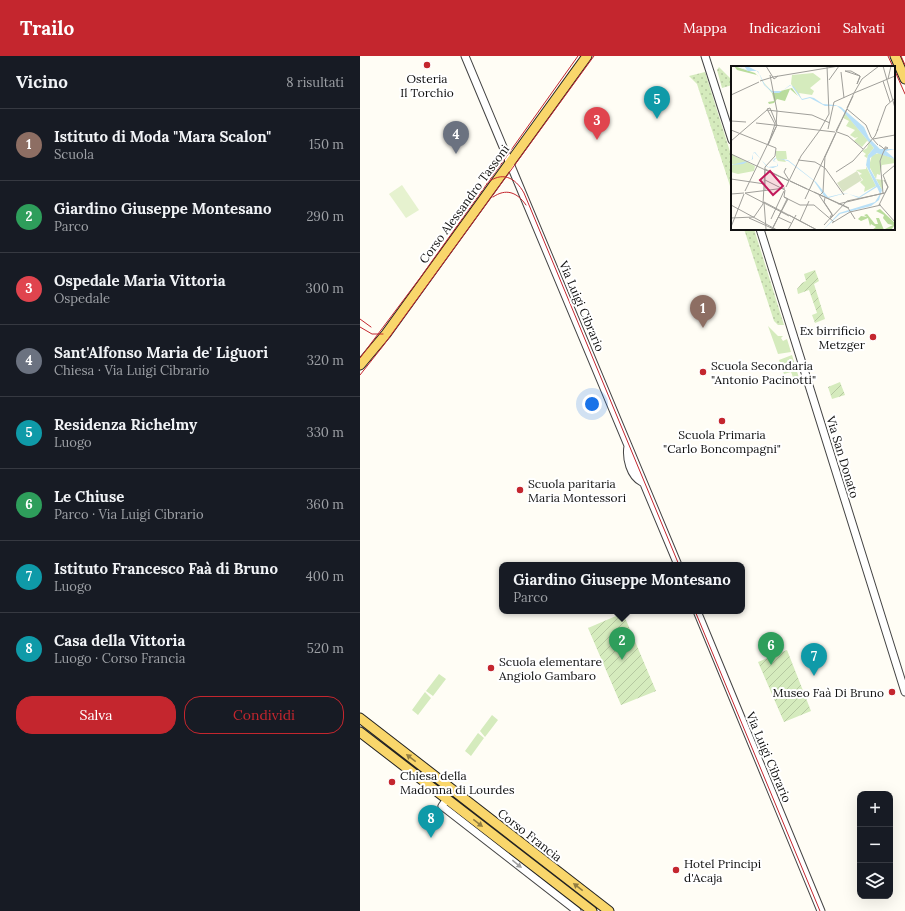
<!DOCTYPE html>
<html lang="it">
<meta charset="utf-8">
<style>
:root{--surface:#171b24;--page:#20242c;--text:#f1f3f6;--muted:#9ea1a6;--line:#363941;--accent:#c4262e}
body{margin:0;font-family:Lora,serif;background:var(--page);color:var(--text)}
.controls{position:absolute;right:12px;bottom:12px;display:grid;overflow:hidden;border-radius:8px;box-shadow:0 4px 16px #0002}
.controls button{width:36px;height:36px;display:grid;place-items:center;padding:0;border:0;border-bottom:1px solid var(--line);background:var(--surface);color:var(--text);font:20px sans-serif}
.you{position:absolute;left:232px;top:348px;width:14px;height:14px;margin:-10px;border:3px solid #fff;border-radius:50%;background:#1a73e8;box-shadow:0 0 0 6px #1a73e833}
.badge{display:grid;place-items:center;width:26px;height:26px;border-radius:50%;background:var(--accent);color:#fff;font-size:13px;font-weight:700}
.pin{position:absolute;translate:-50% -33px;filter:drop-shadow(0 1px 2px #0008)}
.pin::after{content:'';position:absolute;top:21px;width:14px;height:12px;background:inherit;clip-path:polygon(0 0,100% 0,50% 100%)}
.popup{position:absolute;left:139px;top:506px;width:246px;height:52px;box-sizing:border-box;display:grid;place-content:center;border-radius:8px;background:var(--surface);filter:drop-shadow(0 1px 3px #0005);font-size:13px;white-space:nowrap;color:var(--muted)}
.popup b{font-size:15px;color:var(--text)}
.popup::after{content:'';position:absolute;left:50%;top:100%;margin-left:-8px;border:8px solid transparent;border-top-color:var(--surface)}
.list{margin:0;padding:0;list-style:none}
h2{display:flex;justify-content:space-between;align-items:center;height:52px;margin:0;padding:0 16px;font-size:17px}
h2 small{font-size:13px;font-weight:400;color:var(--muted)}
.list li{display:grid;grid-template-columns:26px 1fr auto;gap:12px;align-items:center;box-sizing:border-box;height:72px;padding:0 16px;border-top:1px solid var(--line)}
.list b{display:block;font-size:15px;white-space:nowrap}
.list p{margin:0;font-size:13px;white-space:nowrap;color:var(--muted)}
.list em{font-size:13px;font-style:normal;color:var(--muted)}
.actions{display:flex;gap:8px;padding:12px 16px}
.actions a{flex:1;padding:9px 0;border:1px solid var(--accent);border-radius:16px;text-align:center;font-size:14px;color:var(--accent)}
.actions .main{background:var(--accent);color:#fff}
.icon{flex:none;width:22px;height:22px;fill:none;stroke:currentColor;stroke-width:2;stroke-linecap:round;stroke-linejoin:round}
.map{position:relative;flex:none;width:545px;height:855px;overflow:hidden}
header{display:flex;align-items:center;gap:24px;box-sizing:border-box;height:56px;padding:0 20px;background:var(--accent);color:#fff}
header strong{font-size:19px}
nav{display:flex;gap:22px;margin-inline-start:auto;font-size:14px}
main{display:flex}
aside{flex:1;background:var(--surface)}
.map>svg:first-child{display:block}
</style>
<header>
<strong>Trailo</strong>
<nav><a>Mappa</a><a>Indicazioni</a><a>Salvati</a></nav>
</header>
<main>
<aside>
<h2>Vicino<small>8 risultati</small></h2>
<ul class="list">
<li><span class="badge" style="background:#8d6e63">1</span><div><b>Istituto di Moda &quot;Mara Scalon&quot;</b><p>Scuola</p></div><em>150 m</em></li>
<li><span class="badge" style="background:#2e9e5b">2</span><div><b>Giardino Giuseppe Montesano</b><p>Parco</p></div><em>290 m</em></li>
<li><span class="badge" style="background:#e0444e">3</span><div><b>Ospedale Maria Vittoria</b><p>Ospedale</p></div><em>300 m</em></li>
<li><span class="badge" style="background:#6b7280">4</span><div><b>Sant'Alfonso Maria de' Liguori</b><p>Chiesa · Via Luigi Cibrario</p></div><em>320 m</em></li>
<li><span class="badge" style="background:#0f9aa8">5</span><div><b>Residenza Richelmy</b><p>Luogo</p></div><em>330 m</em></li>
<li><span class="badge" style="background:#2e9e5b">6</span><div><b>Le Chiuse</b><p>Parco · Via Luigi Cibrario</p></div><em>360 m</em></li>
<li><span class="badge" style="background:#0f9aa8">7</span><div><b>Istituto Francesco Faà di Bruno</b><p>Luogo</p></div><em>400 m</em></li>
<li><span class="badge" style="background:#0f9aa8">8</span><div><b>Casa della Vittoria</b><p>Luogo · Corso Francia</p></div><em>520 m</em></li>
</ul>
<div class="actions"><a class="main">Salva</a><a>Condividi</a></div>
</aside>
<div class="map">
<svg width="545" height="855" viewBox="0 0 545 855">
<defs>
<pattern id="park-dots" width="8" height="8" patternUnits="userSpaceOnUse"><rect width="8" height="8" fill="#d5ebbd"/><path d="M2 2h.1M6 6h.1" fill="none" stroke="#b6c8a1" stroke-width="1.8" stroke-linecap="round"/></pattern>
<pattern id="garden-furrows" width="10" height="10" patternUnits="userSpaceOnUse"><rect width="10" height="10" fill="#d5ebbd"/><path d="M-1 1l2-2M0 10L10 0M9 11l2-2" fill="none" stroke="#b6c8a1"/></pattern>
</defs>
<rect width="100%" height="100%" fill="#fffdf5"/>
<path fill="#d5ebbd" d="M408 270 418 280H423L421 282 423 285 427 283 431 296 418 298Z
M432 299 439 322 434 324 431 316 424 318 419 304Z
M79 618 86 623 73 640 66 635Z
M65 636 71 642 58 659 52 654Z
M132 659 138 664 125 681 120 675Z
M118 677 124 682 111 700 105 695Z"/>
<path fill="url(#park-dots)" d="M359 11 372 24V29L362 32 357 14Z
M345 16 372 102V136L337 28 329 20Z
M384 173H394L424 269H418L414 265Z"/>
<path fill="url(#garden-furrows)" d="M455 214 459 225 454 228 465 263 455 267 452 259 457 257 449 234 438 238 437 233 442 227 446 225 444 218Z
M480 326 485 339 472 343 468 331Z
M263 557 296 635 261 649 228 572Z
M427 594 451 655 424 666 398 606Z"/>
<path fill="#e6f2cf" d="M42 129 59 154 46 162 29 138Z"/>
<g fill="none" stroke-linecap="round" stroke-linejoin="round">
<g stroke="#444" stroke-width="9">
<path id="minor" d="M105 0 318 509
M345 0 372 84
M400 173 545 636
M268 390C266 402 270 420 282 426
M337 555 461 855
M87 743 82 750 217 855"/>
</g>
<g stroke="#222" stroke-width="11">
<path id="major" d="M535 0 545 23
M0 309 26 278 227 0
M0 662 249 855
M0 676 232 855"/>
</g>
<use href="#minor" stroke="#fff" stroke-width="7"/>
<use href="#major" stroke="#f9d66b" stroke-width="9"/>
<path stroke="#c4262e" stroke-width="1" d="M528 0 533 11
M541 0 545 9
M534 13 545 38
M127 127C142 115 155 121 164 137L319 509
M133 141C146 132 157 136 166 149
M0 263 11 271
M0 271 12 278H23
M0 302 60 222 218 0
M0 319 23 290 234 0
M335 555 460 855"/>
</g>
<defs><path id="oneway-solid" d="M-6-.8H1V-3.2L6.5 0L1 3.2V.8H-6Z"/></defs>
<g fill="#917d42">
<use href="#oneway-solid" transform="translate(51 702) rotate(-142)"/>
<use href="#oneway-solid" transform="translate(118 767) rotate(38)"/>
<use href="#oneway-solid" transform="translate(218 831) rotate(-142)"/>
</g>
<use fill="#a0a0a0" href="#oneway-solid" transform="translate(157 808) rotate(39)"/>
<g fill="#c4262e" stroke="#fff" stroke-width="1.5">
<circle cx="67" cy="9" r="4"/>
<circle cx="513" cy="281" r="4"/>
<circle cx="343" cy="316" r="4"/>
<circle cx="362" cy="365" r="4"/>
<circle cx="160" cy="434" r="4"/>
<circle cx="131" cy="612" r="4"/>
<circle cx="532" cy="636" r="4"/>
<circle cx="32" cy="726" r="4"/>
<circle cx="316" cy="814" r="4"/>
</g>
<g text-anchor="middle" dominant-baseline="central" stroke-width="4" stroke-linejoin="round" paint-order="stroke">
<g font-size="12" fill="#111" stroke="#fff" text-anchor="start">
<text x="67" y="22" text-anchor="middle">Osteria<tspan x="67" dy="14">Il Torchio</tspan></text>
<text x="505" y="274" text-anchor="end">Ex birrificio<tspan x="505" dy="14">Metzger</tspan></text>
<text x="351" y="309">Scuola Secondaria<tspan x="351" dy="14">"Antonio Pacinotti"</tspan></text>
<text x="362" y="378" text-anchor="middle">Scuola Primaria<tspan x="362" dy="14">"Carlo Boncompagni"</tspan></text>
<text x="168" y="427">Scuola paritaria<tspan x="168" dy="14">Maria Montessori</tspan></text>
<text x="139" y="605">Scuola elementare<tspan x="139" dy="14">Angiolo Gambaro</tspan></text>
<text x="524" y="636" text-anchor="end">Museo Faà Di Bruno</text>
<text x="40" y="719">Chiesa della<tspan x="40" dy="14">Madonna di Lourdes</tspan></text>
<text x="324" y="807">Hotel Principi<tspan x="324" dy="14">d'Acaja</tspan></text>
</g>
<g font-size="12" fill="#111" stroke="#fff">
<text transform="translate(104 148) rotate(-54)">Corso Alessandro Tassoni</text>
<text transform="translate(222 250) rotate(67)">Via Luigi Cibrario</text>
<text transform="translate(483 401) rotate(73)">Via San Donato</text>
<text transform="translate(409 701) rotate(67)">Via Luigi Cibrario</text>
<text transform="translate(170 779) rotate(38)">Corso Francia</text>
</g>
</g>
<g transform="translate(371 10)">
<rect width="164" height="164" fill="#fffdf5"/>
<path d="M82 7 90 13 79 22 83 25 81 29 68 27 70 32 60 18 61 9Z" fill="#d5ebbd"/>
<path d="M3 0 24 7 42 27 61 22 67 30 59 23 54 35 46 33 43 37 38 38 37 36 43 35 41 27 26 9 6 4ZM149 143 164 157V164L163 160 160 164 154 163 162 159 157 158 152 152 153 149 145 145ZM136 148 144 158H147L145 152H148L153 164H141L145 161 140 158 139 160 137 152 130 155 127 153 130 150 136 151 133 149Z" fill="#b9dc9c"/>
<path d="M126 105 131 114 112 126 106 117Z" fill="#d9e3c4"/>
<path d="M114 47 143 82 137 89 135 100 145 120 133 126 134 121 129 116 132 114 128 109 131 108 125 104 135 103 136 92 133 90 135 88 131 85 136 82 138 76 136 75 131 81 123 75 127 71 124 72 119 69 124 64 115 60 118 55 112 52ZM45 85H55L56 93H53L55 96 47 95 45 92 52 93 45 92ZM148 87 164 93V97L151 99 149 109 146 108 145 113 152 114V126L138 100 141 89ZM0 88 24 100 23 105 7 108 0 106V99L3 98H0Z" fill="#d5ebbd"/>
<path d="M7 0 16 4 13 0H16L26 5 29 9 34 19 41 25H51L59 19 63 21 71 33 79 31 83 32 92 38 104 39 110 41 133 61 138 72 149 83H164L155 85 164 93 146 87 139 92V103L151 124 148 134 140 140 109 148 92 164 108 147 144 136 149 128 146 121 128 132 115 127 97 132 93 130 83 115 57 95 45 92 43 95 47 97V100L42 102 36 101 24 86 22 87V93L12 98 0 99 20 94 21 93 22 88 23 86 37 101 46 100 47 97 42 95 44 92 57 94 85 116 97 131 114 127 128 131 145 120 135 99 137 89 143 82 111 44 106 40H94L79 32 71 34 60 19 48 27H42L33 19 27 5H17Z" fill="#b9e0f7"/>
<path fill="none" stroke="#a09f9a" stroke-width="1" d="M35 0 43 13 47 10M152 0 164 42M114 5H120L129 10V11L126 18 129 10ZM110 6 113 32M39 9 46 45 45 60M157 13 160 0M98 14 108 0M29 15 42 11 108 0M152 15 159 36M123 27 131 13 148 0M0 29 28 16M116 42 123 27 164 10M116 43 135 59 140 71 147 79M0 55 15 56M25 57 104 66M97 63 103 36 123 27M0 64 45 82 44 90 34 101 32 138 23 151 0 152M89 64 98 48 96 0M105 65 116 43M146 65 155 40 164 32M106 66 117 70 132 83M142 73 164 69M0 75 36 44 81 49 99 57M37 79 44 58 36 43 39 42 46 59 37 79M148 79 151 81 153 83H155L157 82 155 81H154V83L152 87 149 95 152 127M0 88 58 115M94 91 105 67M67 94 84 96 94 102 113 129M55 102 53 106 58 114M34 103V125M34 103 58 115M105 106 122 95 144 70 147 63M0 113 34 118M34 114 54 124 53 131 69 139H83L103 156M59 115 76 123M59 115 117 142 124 153M55 121 70 90 89 64M14 125 45 61M83 126 118 142M14 127 58 150M14 127 54 122M0 128 13 127M88 129 102 150M89 129 92 126 94 90M94 132 93 136 101 148 99 151M74 133 122 30M33 136 35 163M33 136 86 164M107 138 153 127M148 138 164 156M0 139 46 164M148 139 157 121 152 109 164 99M58 149 86 164M47 151 60 157M18 152 45 164M40 153 53 125M99 153 116 135 154 127 157 121 153 114M69 155 78 135M101 157 119 146 150 139M93 159 102 149M0 161 13 128M41 163 57 133 53 131M41 164 56 133M57 164 65 149"/>
<path fill="#c2185b" fill-opacity="0.15" stroke="#c2185b" stroke-width="2" d="M39 105 52 120 42 129 29 114Z"/>
<rect width="164" height="164" fill="none" stroke="#111" stroke-width="2"/>
</g>
</svg>
<div class="controls">
<button>+</button>
<button>−</button>
<button><svg class="icon" aria-label="layers" viewBox="0 0 24 24"><path d="M12 4l9 5-9 5-9-5zM3 14l9 5 9-5"/></svg></button>
</div>
<div class="you"></div>
<div class="pin badge" style="left:343px;top:272px;background:#8d6e63">1</div>
<div class="pin badge" style="left:262px;top:604px;background:#2e9e5b">2</div>
<div class="popup"><b>Giardino Giuseppe Montesano</b>Parco</div>
<div class="pin badge" style="left:237px;top:84px;background:#e0444e">3</div>
<div class="pin badge" style="left:96px;top:98px;background:#6b7280">4</div>
<div class="pin badge" style="left:297px;top:63px;background:#0f9aa8">5</div>
<div class="pin badge" style="left:411px;top:609px;background:#2e9e5b">6</div>
<div class="pin badge" style="left:454px;top:620px;background:#0f9aa8">7</div>
<div class="pin badge" style="left:71px;top:782px;background:#0f9aa8">8</div>
</div>
</main>
